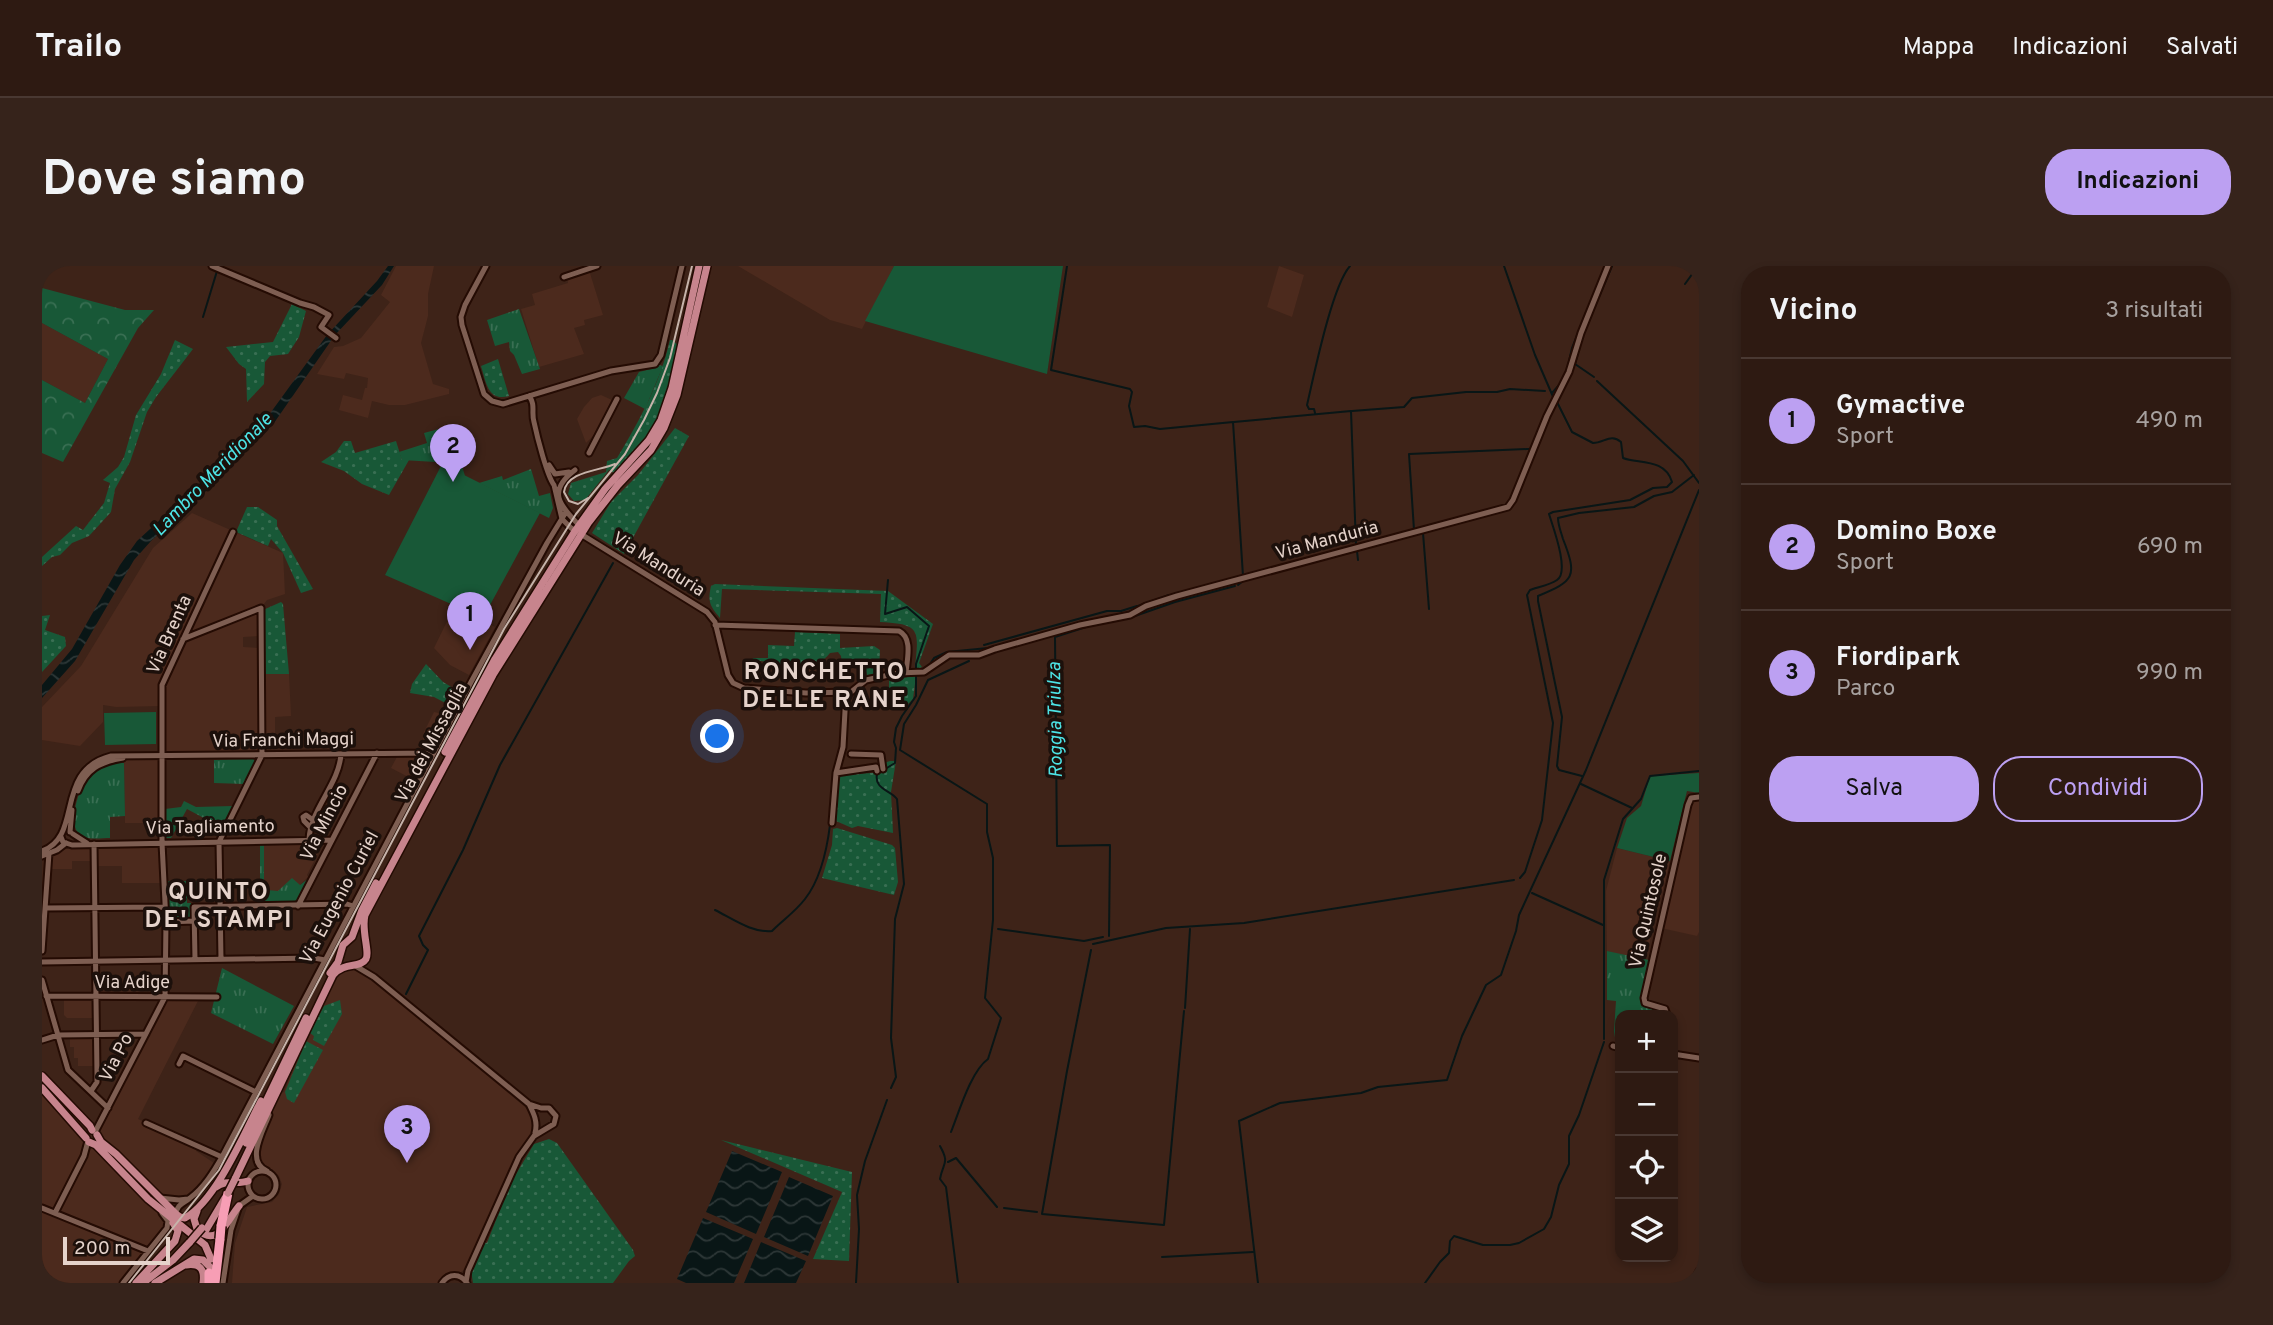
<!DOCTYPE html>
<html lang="it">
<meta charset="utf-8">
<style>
:root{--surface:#2e1a12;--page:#36231b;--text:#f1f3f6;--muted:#a7a19f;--line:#493832;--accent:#bca0f2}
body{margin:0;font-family:Overpass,sans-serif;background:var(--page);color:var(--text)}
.controls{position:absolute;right:21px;bottom:21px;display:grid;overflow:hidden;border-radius:14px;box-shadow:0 4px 10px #0003}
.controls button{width:63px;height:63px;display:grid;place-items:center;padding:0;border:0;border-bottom:2px solid var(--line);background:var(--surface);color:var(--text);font:35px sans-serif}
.scale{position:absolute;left:21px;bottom:18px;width:107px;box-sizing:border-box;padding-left:7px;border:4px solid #e5d3cb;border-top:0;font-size:19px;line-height:24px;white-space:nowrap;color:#e5d3cb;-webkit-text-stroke:5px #1c100b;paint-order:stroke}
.you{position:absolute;left:676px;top:471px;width:24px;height:24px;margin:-18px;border:5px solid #fff;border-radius:50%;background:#1a73e8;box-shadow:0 0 0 10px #1a73e833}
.badge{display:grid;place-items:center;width:46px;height:46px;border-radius:50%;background:var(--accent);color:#111;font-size:23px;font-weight:700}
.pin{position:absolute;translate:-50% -58px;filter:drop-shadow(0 2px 4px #0008)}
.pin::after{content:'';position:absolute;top:37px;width:24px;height:21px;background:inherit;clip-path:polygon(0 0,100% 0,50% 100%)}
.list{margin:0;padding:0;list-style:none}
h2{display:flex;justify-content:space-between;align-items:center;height:91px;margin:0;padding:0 28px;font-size:30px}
h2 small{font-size:23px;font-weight:400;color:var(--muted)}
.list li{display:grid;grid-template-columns:46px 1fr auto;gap:21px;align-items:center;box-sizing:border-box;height:126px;padding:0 28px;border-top:2px solid var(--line)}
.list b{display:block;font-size:26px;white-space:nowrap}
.list p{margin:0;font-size:23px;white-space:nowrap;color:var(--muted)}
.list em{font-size:23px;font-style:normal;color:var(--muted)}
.actions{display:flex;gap:14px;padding:21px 28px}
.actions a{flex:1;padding:16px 0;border:2px solid var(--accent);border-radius:28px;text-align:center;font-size:24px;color:var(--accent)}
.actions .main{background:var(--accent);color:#111}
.icon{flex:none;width:38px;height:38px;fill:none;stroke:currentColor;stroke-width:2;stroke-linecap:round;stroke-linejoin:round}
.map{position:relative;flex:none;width:1657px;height:1017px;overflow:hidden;border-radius:28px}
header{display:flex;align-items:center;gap:42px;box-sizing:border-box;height:98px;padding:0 35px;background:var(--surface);border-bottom:2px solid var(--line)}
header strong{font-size:33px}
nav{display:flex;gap:38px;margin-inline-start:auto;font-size:24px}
.intro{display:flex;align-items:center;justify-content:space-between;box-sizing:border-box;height:168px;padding:0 42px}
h1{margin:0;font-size:49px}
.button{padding:18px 32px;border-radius:28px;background:var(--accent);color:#111;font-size:24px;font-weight:700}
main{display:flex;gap:42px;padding:0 42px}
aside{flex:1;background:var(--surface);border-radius:28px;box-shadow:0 4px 10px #0003}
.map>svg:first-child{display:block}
</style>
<header>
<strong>Trailo</strong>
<nav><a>Mappa</a><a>Indicazioni</a><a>Salvati</a></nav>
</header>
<div class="intro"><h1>Dove siamo</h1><a class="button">Indicazioni</a></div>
<main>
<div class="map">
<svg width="1657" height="1017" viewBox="0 0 1657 1017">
<defs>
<pattern id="grass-dots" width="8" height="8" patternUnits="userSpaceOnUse" patternTransform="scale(1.75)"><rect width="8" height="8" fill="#185837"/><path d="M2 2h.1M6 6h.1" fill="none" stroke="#396f53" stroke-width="1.8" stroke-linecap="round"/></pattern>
<pattern id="forest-crowns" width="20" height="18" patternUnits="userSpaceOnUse" patternTransform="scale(1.75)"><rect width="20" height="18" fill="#185837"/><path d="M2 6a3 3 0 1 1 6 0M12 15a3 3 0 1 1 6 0" fill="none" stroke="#396f53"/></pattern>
<pattern id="park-tufts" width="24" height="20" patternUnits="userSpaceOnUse" patternTransform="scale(1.75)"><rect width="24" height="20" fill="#185837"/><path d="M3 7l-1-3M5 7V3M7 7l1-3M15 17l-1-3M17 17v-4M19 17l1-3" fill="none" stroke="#396f53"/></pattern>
<pattern id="water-waves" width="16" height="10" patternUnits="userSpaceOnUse" patternTransform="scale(1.75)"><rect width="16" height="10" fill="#091616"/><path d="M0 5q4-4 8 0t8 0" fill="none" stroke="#2d3737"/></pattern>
</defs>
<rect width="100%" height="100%" fill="#3e2318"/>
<path fill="#4c2a1d" d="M354 0H392L386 28V50L379 77 391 118 407 123V128L363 139H347L330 135 326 152 297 144 301 129 320 134 323 122H325L326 112 304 107 302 113 275 108 292 81 301 80 319 72 348 36 339 29Z
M696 0H852L820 63 788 54Z
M1237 0 1262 9 1250 51 1225 41Z
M547 4 561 49 542 54 543 59 532 62 542 88 497 101 479 43 493 39 490 28 526 17 525 11Z
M0 57 66 93 43 137 0 114Z
M559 129 570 134 575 133 555 169 553 168 544 177 535 153 542 141 550 132Z
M150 247 241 287 243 328 225 334 219 342 141 373 120 419V440L74 441 61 439V456L38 480 0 474V441L39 400 111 282Z
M413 339 453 361 427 409 408 399 392 382Z
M215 348 217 349 218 370 201 371V381L217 382 218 486 125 487 123 485 122 420 142 374Z
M220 408H247L249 450 233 451V467L220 468Z
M392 446 411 450 376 516 349 502 357 487H381V468Z
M117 493 116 557H83L82 494Z
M1657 532V666L1655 670 1619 662 1647 540 1651 534Z
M279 576 281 578 265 609 266 611 257 620 236 626 225 624 222 622V577Z
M120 577 121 617H80V600H51L52 578Z
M49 582V595H30V603H7L9 591 20 583Z
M1575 582 1628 595 1603 695 1565 685 1564 625Z
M313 702 320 705 482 840 489 847 493 863 449 947 453 955 444 977 425 1002 419 1006 402 1009 397 1017H190L193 977 205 941 230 936 237 928 240 918 237 910 230 903H224L216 893 217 881 237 828 242 826 254 795 282 742V737L294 711 298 705Z
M54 731V752H25L22 749V734Z
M123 731H158L96 853 156 880 154 885 175 899 149 932 117 931 55 868Z
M28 771H52V800H36V792H32V781H28Z
M0 825 113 939 127 959 81 1017H0Z"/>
<path fill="url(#grass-dots)" d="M250 38 264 45 257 71 246 88 228 90 223 96 222 118 205 136 204 103 197 98 184 81 231 76Z
M133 74 151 83 114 131 105 146 88 196 73 223 69 246 47 270 30 277 18 289 10 291 0 300V291L34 260 41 264 62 237 68 217 61 214 76 201 82 191 94 149 119 108Z
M628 74H630L636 79C629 110 624 143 606 169 596 183 584 195 572 207L567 204 543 234 532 235 526 228 529 217 564 206 565 195 575 192C598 154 618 117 628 74Z
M456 93 467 130C446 136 444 116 439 100Z
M633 162 647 170 582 288 550 267 569 236 596 209Z
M302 175H309L313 187 354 175 360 194H367L347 229 320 218 302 205 279 196 294 186Z
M205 241H216L235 254V260L271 323 259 327 241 287 229 273 226 280 194 266Z
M673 318 846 325 891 358 877 397 880 401 873 404C876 365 881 358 838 356L839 328 680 323 678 352C669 341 665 337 669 320Z
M239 336 241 338 247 408H222L221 344Z
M8 349 3 364 23 371 24 380 0 406V350Z
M753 366 798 368V382L832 380 838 384 837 406H841V410L833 411V408L825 409 822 397 800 398 799 390 796 386 788 387C771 410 738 398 714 394L708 407 705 405 711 392H726V379L752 380Z
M384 398 401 416 418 426 411 441 392 431 368 427 370 418Z
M874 410 871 433 860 444 847 434V413Z
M848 495H854L849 526 851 567 816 560 810 562 794 555 796 509 830 507 844 504 842 497Z
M795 562 850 579 853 582 856 616 852 629 780 612 790 579 791 563Z
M298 734 300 748 282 780 271 774 272 770 268 767 282 740Z
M264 775 281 784 252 837 245 833 243 826Z
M507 873 515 877 591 984 593 990 587 995 571 1017H431L429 1004 441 976 445 977 468 918 492 878Z
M679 874 810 906 807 995 771 993 800 926Z"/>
<path fill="url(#forest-crowns)" d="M0 22 83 44H112L96 62 21 196 0 187V114L43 137 66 93 0 57Z"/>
<path fill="url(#park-tufts)" d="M477 43 498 103 480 108 472 89 468 85 467 76 453 80 445 54Z
M617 99 621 100 603 143 582 132 597 106 613 102Z
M408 160 423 210 394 196 360 194 357 186 385 177 382 167Z
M489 203 497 230 508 227 511 242 507 252 437 217 460 210 461 214Z
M211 493 214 496 202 518 172 517V494Z
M67 497H82L83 550 68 551V572C59 572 47 574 40 570 24 562 36 525 44 513 50 505 58 501 67 497Z
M142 535 154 541 191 540 177 569 173 558 145 543 129 572H123V543L139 541Z
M218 577H222V621L225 624 236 625 250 612 258 619 267 612 255 635 218 636Z
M125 615H164L165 624 145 625V637H149V653H126Z
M1565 685 1607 694 1599 735 1616 740 1625 746 1623 749H1578V779L1574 778 1572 765 1574 735 1565 734Z
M180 702 252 740 231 778 169 747Z"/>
<path fill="#185837" d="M852 0H1021L1005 108 823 55Z
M400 198 498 247 441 352 343 309Z
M114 446V478L63 479 62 447Z
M1657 507V527L1645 525 1628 595 1575 582 1585 552 1599 540 1608 510Z"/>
<path fill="url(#water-waves)" d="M346 0H352L340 19 293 69 232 157 152 237 109 275 92 294 33 395 0 432V419L30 383 78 299 95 275 216 164 285 69 335 15Z
M690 885 740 906 714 968 664 946Z
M747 911 791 930 766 990 722 971Z
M661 952 711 973 692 1017H644L635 1013Z
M719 976 764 995 754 1017H702Z"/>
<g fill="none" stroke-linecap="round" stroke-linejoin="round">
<path stroke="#091616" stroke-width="2" d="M1025 0 1009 104 1088 123 1090 126 1087 140 1092 161 1103 160 1118 163 1191 156 1201 310
M1462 0 1493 89 1512 133
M1643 18 1656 0
M161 51 175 5
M1543 64 1570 0
M1541 69 1533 98 1552 111
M1525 104 1530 82 1544 46
M1555 115 1641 195 1657 217
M1510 127 1518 118
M1310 145 1362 141 1370 132 1424 126H1455L1468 123 1503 125
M1273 147 1272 143H1267L1265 139C1272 109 1290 20 1308 0
M1192 156 1309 145 1314 279 1270 291
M1372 264 1367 188 1485 183H1488V186
M1381 267 1387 343
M1320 283 1379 267
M1315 285 1316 294
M846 314 843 348 865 341 887 360 874 398V430L860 450 854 462 852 476 854 482 853 497 835 508C832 523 848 524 855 533L862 618 853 653 849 772 854 811 849 822
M1175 317 1259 294
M1196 319 1201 315
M1129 329 1139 326
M1094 344 1096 340 1127 329
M1090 351 1133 336 1193 320
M1046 355 1075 349
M1070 355 1085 352
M1044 361 1013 371 1015 580 1068 579 1067 670
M942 379 1065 345H1079L1095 340
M880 404 888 398 892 392 905 386 946 382 994 369
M1540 510 1517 504 1515 500 1520 451 1496 335V330C1532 315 1536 311 1521 273 1519 266 1516 259 1516 252L1537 247 1592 241 1612 230 1630 226 1652 209
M1539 518 1590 542
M1478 612 1483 606 1500 554 1511 457 1485 329 1488 324C1496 321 1508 319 1515 314 1528 306 1511 261 1507 248L1511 246 1588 234 1611 222 1625 221 1630 216C1623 192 1596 198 1581 192L1579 176C1569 167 1562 177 1551 177L1530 166 1515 136
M1490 627 1561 659
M673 644C691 653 710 667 730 665 741 654 753 646 763 633 778 614 785 583 788 559
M956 663 1042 675 1061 671
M1051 678 1124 662 1202 657 1472 614
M1049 684 1025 805 1000 948 1122 959 1142 745
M364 728 386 684 381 679 377 670 421 584 458 499 571 297
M1143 742 1148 663
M1562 773V614L1581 553 1599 533 1608 510 1657 505
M909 866C917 846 929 805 946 793L959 752 943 732 951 654V592L945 566V538L858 484 862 458 874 439 886 414 927 395
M898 880C908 898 901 896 898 913L904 921 916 1017
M906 896 914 892 955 941
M962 942 995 946
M1120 991 1211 986
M814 1017 817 963 815 929 823 895 845 834
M1216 1017 1197 855 1238 837 1319 827 1336 821 1405 814 1420 770 1444 719 1459 709 1474 665 1477 649 1544 504 1657 224
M1383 1017 1398 996 1407 987 1408 975 1412 970 1441 979H1468L1477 977 1502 963 1509 951 1517 919 1527 898V870L1537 849 1562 776"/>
<g stroke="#240b03" stroke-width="9">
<path id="minor" d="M170 0 258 37 272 41 287 49 279 61 294 72
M444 0 423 39 419 51 420 59 442 128 450 135 461 138 569 105 613 98 619 89 640 0
M522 11 555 0
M487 130C494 139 489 146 492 156 495 170 505 210 512 219L520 253 529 262 665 346 673 356 686 409 691 417 702 422 764 427 809 426 824 414 856 407 882 406 907 389H937L953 383 1038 359 1088 349 1104 340 1135 330 1466 241 1471 234 1505 150 1527 106 1539 67 1566 0
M547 187 575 133
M507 199 513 208 527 206
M533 204C505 225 517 239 537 259
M673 359 857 365C871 372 865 393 864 407
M141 373 219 342 220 489 177 576 179 693
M809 488 839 489 841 503
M794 507 834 501 835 505
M36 525C44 503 58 496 81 492
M790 557 794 507 801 481 804 427
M268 561 262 555 261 551 264 549 271 554
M28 566 30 544
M31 568 45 577
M19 571 21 576 30 579 289 574
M267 574C268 543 297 519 299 488
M0 585C42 570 11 505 69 490L392 487
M0 590 15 584 24 577
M256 640 335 487
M3 642 121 641
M124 656 152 655
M0 685 7 587
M153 693 152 641 305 638 311 640
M0 696 272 692 283 694
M312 699 332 711 487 838 499 842H507L514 850 512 858 492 870 477 891 426 1005 424 1016
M0 714 26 804 66 842
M4 730 175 731
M1625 749 1623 743 1603 737 1602 732 1646 539 1649 532 1657 531
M0 774 16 769 104 768
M1571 780 1578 782
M1631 788 1657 792
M137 798 141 790 214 826
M49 825 55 816V809L52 578
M487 838C492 848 496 856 493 867
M104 857 180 891
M53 866 123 731 124 656 120 577V419L191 266
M206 919a14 14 0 1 1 28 0a14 14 0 1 1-28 0Z
M225 905C203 896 221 865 227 849
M118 932 137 934 146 933
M0 942 106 985
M13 947 42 890 46 875
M134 948C135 938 141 938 148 932 162 922 172 905 180 891L429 416 505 277 524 246
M1657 1005 1655 1009 1657 1013
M81 1017 125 962 126 955 120 947
M181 1017 189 964 197 940 211 930
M400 1017C407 1007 418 1007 425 1017"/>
</g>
<g stroke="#240b03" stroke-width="10">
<path id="major" d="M403 486 453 393 533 265 563 223 607 174 619 154 630 122 657 0
M288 707 296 696 301 679 310 671 320 644 334 617
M0 810 48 860 50 864
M0 822 44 872
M55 869 59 876 74 888 134 948 138 951 143 952C174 935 203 866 219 835
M47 876 54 879 106 933 163 979 169 993
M204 877 264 752
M193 913 291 709C303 695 318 703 324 693 328 686 319 664 323 649L451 409 547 256 576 219 609 184 622 162 635 129 665 0
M174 921C184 913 195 919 206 915
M155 945 152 953 155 963C176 983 185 954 197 940
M164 964 183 932
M144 999C158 997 163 1003 161 1017
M94 1017 133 975 136 965 131 957
M101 1017 131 994 148 976
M113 1017 152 993 161 994 168 1001"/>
</g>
<g stroke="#240b03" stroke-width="12">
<path id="highway" d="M179 960 186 927
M167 1007V1017
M173 1017 178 973"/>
</g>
<use href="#minor" stroke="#7e5e52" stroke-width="5"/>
<use href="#major" stroke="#c7848d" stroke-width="7"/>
<use href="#highway" stroke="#f79eb5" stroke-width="9"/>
<path stroke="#c6b3aa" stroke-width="2" d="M546 232 536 238 527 235 522 226C525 205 557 205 573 198
M87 1017 177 904 462 363 534 248 583 188 602 154 615 127 628 92 650 0"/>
<g stroke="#240b03" stroke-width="10" stroke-linecap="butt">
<path id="major-bridge" d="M186 927 193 913
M148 976 160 962"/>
</g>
<g stroke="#240b03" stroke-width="12" stroke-linecap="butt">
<path id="highway-bridge" d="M178 973 179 960"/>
</g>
<use href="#major-bridge" stroke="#c7848d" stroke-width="7"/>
<use href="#highway-bridge" stroke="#f79eb5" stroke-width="9"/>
</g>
<g text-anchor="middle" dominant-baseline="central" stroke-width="7" stroke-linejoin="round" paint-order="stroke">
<g font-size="18" fill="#e5d3cb" stroke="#1c100b">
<text transform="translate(1285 275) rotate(-15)">Via Manduria</text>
<text transform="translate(616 299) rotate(32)">Via Manduria</text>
<text transform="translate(128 369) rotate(-66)">Via Brenta</text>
<text transform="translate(241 475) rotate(-1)">Via Franchi Maggi</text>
<text transform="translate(390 477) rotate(-62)">Via dei Missaglia</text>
<text transform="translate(283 557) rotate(-63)">Via Mincio</text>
<text transform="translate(168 562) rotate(-1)">Via Tagliamento</text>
<text transform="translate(298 632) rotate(-62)">Via Eugenio Curiel</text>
<text transform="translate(1607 645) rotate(-77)">Via Quintosole</text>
<text x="90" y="717">Via Adige</text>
<text transform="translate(75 792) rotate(-63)">Via Po</text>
</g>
<g font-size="19" font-style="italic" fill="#4de3e5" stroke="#1c100b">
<text transform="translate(171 209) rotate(-46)">Lambro Meridionale</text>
<text transform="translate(1014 454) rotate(-91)">Roggia Triulza</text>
</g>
<g font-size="24" font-weight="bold" letter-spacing="2" fill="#e5d3cb" stroke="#1c100b">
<text x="783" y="407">RONCHETTO<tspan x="783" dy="28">DELLE RANE</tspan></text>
<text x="177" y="627">QUINTO<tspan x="177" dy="28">DE' STAMPI</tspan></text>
</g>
</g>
</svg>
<div class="controls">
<button>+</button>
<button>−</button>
<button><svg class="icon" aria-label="locate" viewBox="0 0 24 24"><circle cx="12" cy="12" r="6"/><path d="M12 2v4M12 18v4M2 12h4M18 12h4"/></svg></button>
<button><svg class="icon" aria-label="layers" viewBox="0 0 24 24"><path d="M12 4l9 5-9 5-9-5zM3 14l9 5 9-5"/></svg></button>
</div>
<div class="scale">200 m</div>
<div class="you"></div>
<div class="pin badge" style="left:428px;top:384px">1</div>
<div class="pin badge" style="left:411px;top:216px">2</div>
<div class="pin badge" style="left:365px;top:897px">3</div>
</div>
<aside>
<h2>Vicino<small>3 risultati</small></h2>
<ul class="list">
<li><span class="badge">1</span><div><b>Gymactive</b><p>Sport</p></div><em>490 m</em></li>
<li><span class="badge">2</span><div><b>Domino Boxe</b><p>Sport</p></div><em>690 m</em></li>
<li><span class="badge">3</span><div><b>Fiordipark</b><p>Parco</p></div><em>990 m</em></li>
</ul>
<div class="actions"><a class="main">Salva</a><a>Condividi</a></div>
</aside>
</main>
